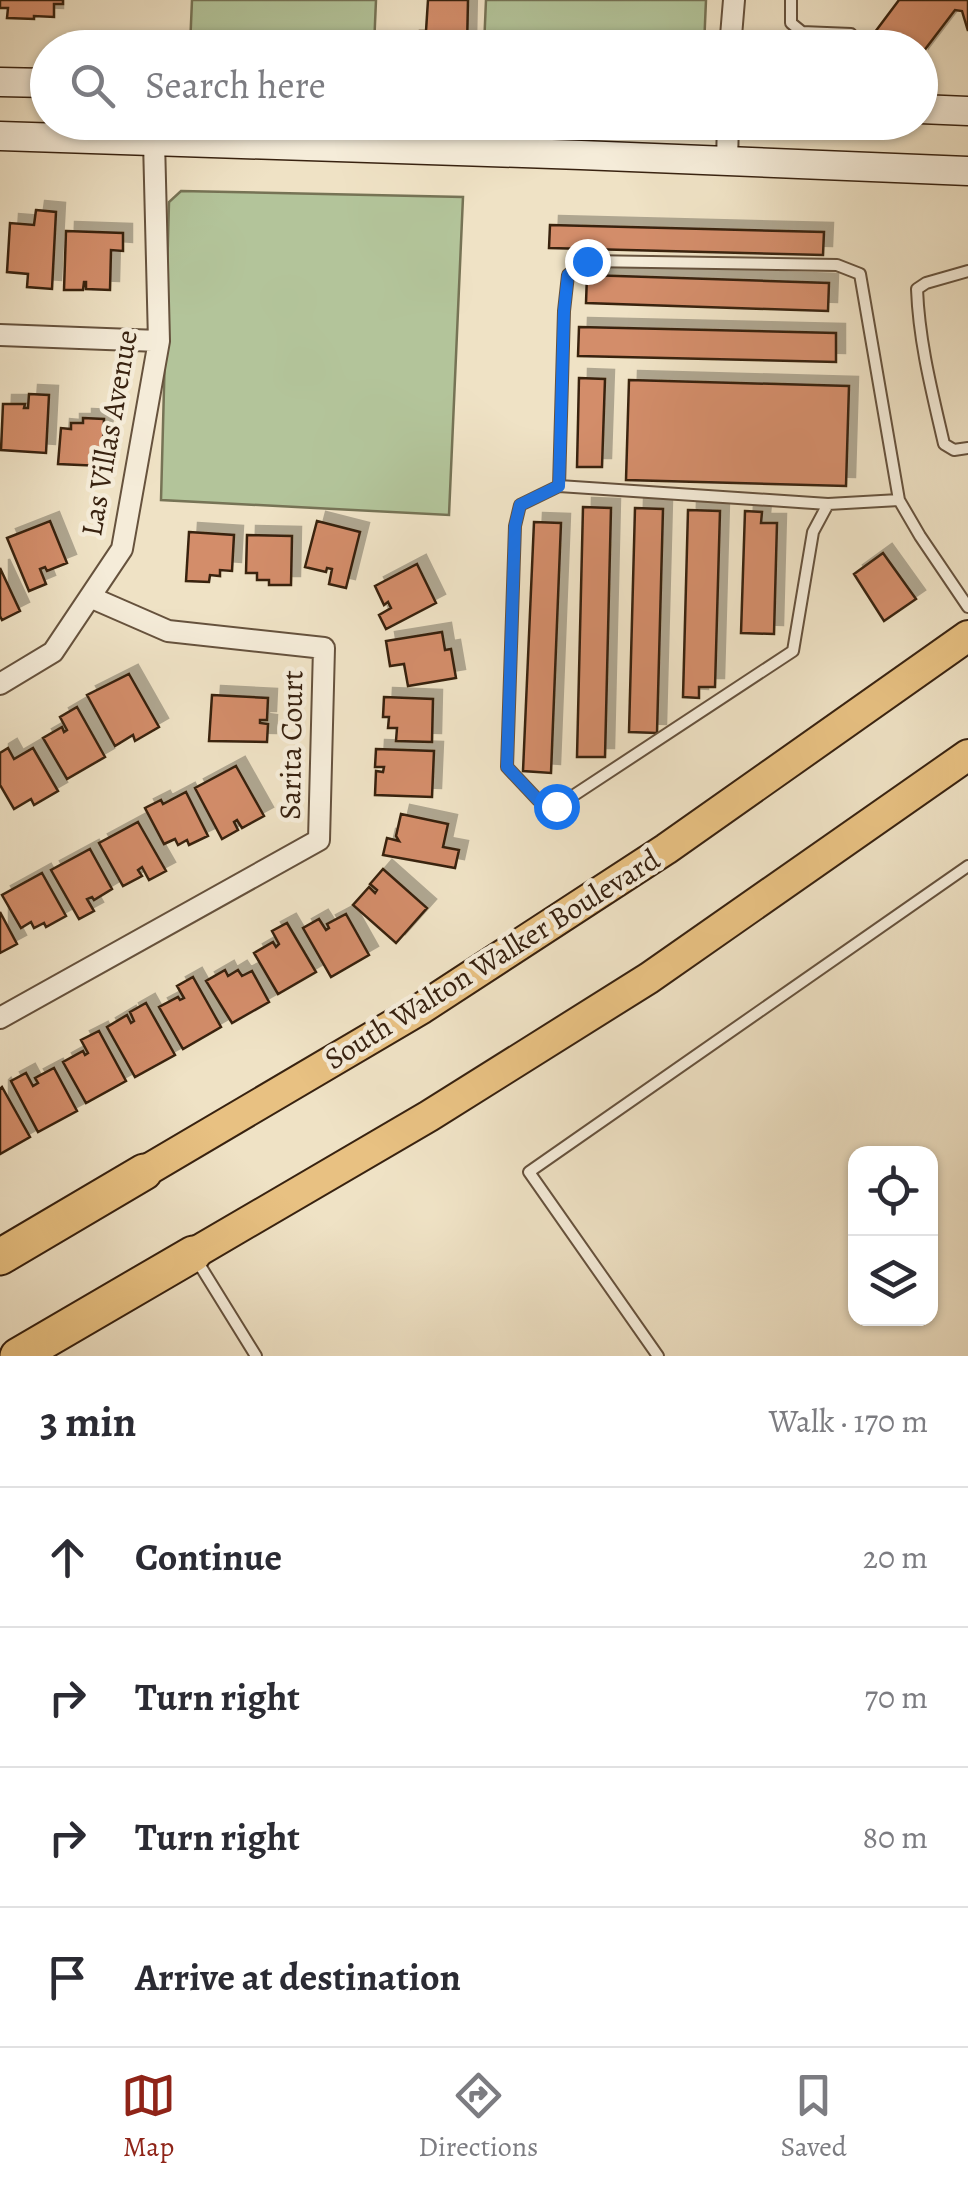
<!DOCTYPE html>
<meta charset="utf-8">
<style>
:root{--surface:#fff;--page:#f7f7f7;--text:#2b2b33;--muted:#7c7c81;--line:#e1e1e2;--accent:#8f2418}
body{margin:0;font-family:Alegreya,serif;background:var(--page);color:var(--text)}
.controls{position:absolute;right:30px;bottom:30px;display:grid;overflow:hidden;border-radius:20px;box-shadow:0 2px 8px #0004}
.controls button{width:90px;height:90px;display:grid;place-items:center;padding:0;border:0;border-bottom:2px solid var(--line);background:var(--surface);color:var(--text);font:50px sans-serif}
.stop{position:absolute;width:30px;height:30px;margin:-22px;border:8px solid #1a73e8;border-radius:50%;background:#fff}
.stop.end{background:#1a73e8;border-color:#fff;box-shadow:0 2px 10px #0008}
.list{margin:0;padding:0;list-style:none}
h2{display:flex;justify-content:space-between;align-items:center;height:130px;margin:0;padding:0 40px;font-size:42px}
h2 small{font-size:32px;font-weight:400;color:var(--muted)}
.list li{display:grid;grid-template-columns:65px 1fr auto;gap:30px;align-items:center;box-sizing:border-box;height:140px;padding:0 40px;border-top:2px solid var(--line)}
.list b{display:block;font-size:38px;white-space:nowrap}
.list em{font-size:32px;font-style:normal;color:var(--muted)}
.icon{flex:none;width:55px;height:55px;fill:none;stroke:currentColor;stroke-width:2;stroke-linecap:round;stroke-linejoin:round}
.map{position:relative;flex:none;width:968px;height:1356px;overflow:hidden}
.search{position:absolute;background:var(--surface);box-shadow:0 2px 8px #0004;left:30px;right:30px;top:30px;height:110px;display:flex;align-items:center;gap:25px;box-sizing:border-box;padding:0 35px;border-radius:55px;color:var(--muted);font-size:38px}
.sheet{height:690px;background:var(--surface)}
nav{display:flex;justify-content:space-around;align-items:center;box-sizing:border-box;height:140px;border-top:2px solid var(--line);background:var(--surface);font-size:28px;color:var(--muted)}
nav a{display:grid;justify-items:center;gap:5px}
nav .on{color:var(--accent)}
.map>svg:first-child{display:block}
</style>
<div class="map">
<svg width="968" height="1356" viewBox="0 0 968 1356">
<defs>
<filter id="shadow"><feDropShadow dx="9" dy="-9" stdDeviation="0" flood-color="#0004"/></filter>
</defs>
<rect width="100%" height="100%" fill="#efe2c5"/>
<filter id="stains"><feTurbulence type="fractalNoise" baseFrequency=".002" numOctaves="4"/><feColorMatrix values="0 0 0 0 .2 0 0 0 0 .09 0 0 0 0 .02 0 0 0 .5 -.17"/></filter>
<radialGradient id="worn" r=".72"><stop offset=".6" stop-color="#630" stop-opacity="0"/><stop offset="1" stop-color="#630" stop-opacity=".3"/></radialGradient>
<path fill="#b3c49a" stroke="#767355" stroke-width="2.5" d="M192 0H376L374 47H190Z
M486 0H706L704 47H484Z
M181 191 463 197 449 515 161 500 169 202Z"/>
<path fill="#d38d6b" stroke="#382210" stroke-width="2.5" filter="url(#shadow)" d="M0 0H63V4H54V17L34 16V19L7 18 8 8H0Z
M428 0H468L467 48 420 47V31H426Z
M899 0H968V31L962 11 955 10 920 56V48H879L869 40Z
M36 210 56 212 52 289 27 287 28 274 7 272 10 223 34 225Z
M550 225 824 232 823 255 549 248Z
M66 231 123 233V251L111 250 110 290 86 289V282H84L83 290H64Z
M587 275 829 283 828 311 586 303Z
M579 327 836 333V362L578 356Z
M579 378 605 379 602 467H577Z
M629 380 849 386 846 486 626 480Z
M29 394 49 395 46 453 1 450 3 404H25L24 408H28Z
M83 418 104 419 102 466 58 464 61 428 71 429V423H83Z
M583 507 611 508 605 757H577Z
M635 508 663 509 657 733 629 732Z
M688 510 720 511 715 687H699V698L683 697Z
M745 511 762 512 761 523H777L774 634 741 633Z
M50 521 67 563 47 571 45 567 40 569 46 584 29 591 7 538Z
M317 521 360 532 346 588 329 584 332 569 327 568 326 572 305 567Z
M534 522 561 523 551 773 523 771Z
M189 532 234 535 232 571 220 570V576L210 575 209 582 186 581Z
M247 535 292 536 291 585H269V580H257V573H246Z
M883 553 916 599 884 621 854 574Z
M417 564 436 603 386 629 379 615 391 608 388 602 384 605 375 586Z
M0 568 20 611 2 620 0 616Z
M442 632 445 650 451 649 456 678 408 686 404 664 390 666 386 641Z
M129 674 159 727 135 741 133 735 115 746 87 695Z
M212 695 268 698 267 720H260V723L268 724 267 742 209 741Z
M384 697 433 699 432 742 396 741 397 728H388L389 717H383Z
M77 707 105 757 67 779 43 738 62 727 64 732 67 730 60 717Z
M8 748 14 759 33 748 58 791 34 805 31 799 14 809 0 785V753Z
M376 749 434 751 432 797 375 795 376 771 383 772 384 767H375Z
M236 766 264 816 242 828 237 820 234 822 238 830 222 839 195 788Z
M186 792 208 836 189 845 187 840 178 845 175 839 164 844 145 808 161 800 163 804Z
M401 814 448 824 443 847 459 850 455 868 383 855 387 838 399 841 396 836Z
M138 822 166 871 149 880 142 867 138 870 142 876 123 886 99 843Z
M90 849 112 889 94 900 92 897 87 899 94 911 79 919 51 870Z
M383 869 427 908 396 943 353 905 369 887 375 893 377 890 370 884Z
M42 873 66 916 46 927 44 923 34 928 31 922 21 928 2 895Z
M0 912 17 944 0 953Z
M346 914 369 955 331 977 303 928 319 919 326 930 329 928 327 924Z
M287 923 316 972 278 994 254 953 273 942 276 947 279 944 272 931Z
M225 970 228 976 238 970 242 976 252 971 269 1002 232 1023 206 981Z
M193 977 221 1027 183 1049 159 1007 178 997 180 1000 184 998 177 986Z
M146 1003 175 1055 135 1077 107 1027 127 1015 131 1023 134 1021 130 1012Z
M99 1031 126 1081 86 1103 63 1062 83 1051 85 1055 88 1053 81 1040Z
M54 1068 77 1111 38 1132 11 1081 26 1073 33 1086 38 1083 35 1078Z
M2 1087 30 1137 0 1154V1089Z"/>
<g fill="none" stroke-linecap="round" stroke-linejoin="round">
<g stroke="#66523d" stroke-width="14">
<path id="lane" d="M791 0V23L802 32 851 34V48
M968 271 926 283 917 289C919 342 932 392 944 444L954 450 968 448
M559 486 828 504
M899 500 828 504 813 532 793 651 556 807 538 800 507 767 515 526 520 505 559 486 564 311 568 275 587 261 837 265 860 274 899 500 920 536 968 607
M196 1259 256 1356
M658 1356 529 1172 968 866"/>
</g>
<g stroke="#66523d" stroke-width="24">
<path id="street" d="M730 48 734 0
M727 162 728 122
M0 335 159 341
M0 684 53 652 122 549 159 341 154 141
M0 1018 319 840 324 648 168 631 90 597"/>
</g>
<g stroke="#382210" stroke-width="31">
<path id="secondary" d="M0 82 48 83
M920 109 968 111
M0 136 581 155 968 171"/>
</g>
<g stroke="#382210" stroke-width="34">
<path id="primary" d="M144 1172 422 1008 666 849 968 636
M193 1254 429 1116 649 978 968 755"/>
</g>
<g stroke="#382210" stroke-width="39">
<path id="highway" d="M0 1257 144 1172
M18 1356 193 1254"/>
</g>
<use href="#lane" stroke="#f5ecd9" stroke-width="10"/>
<use href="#street" stroke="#f5ecd9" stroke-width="20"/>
<use href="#secondary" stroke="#f5ecd9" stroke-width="28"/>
<use href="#primary" stroke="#e8c182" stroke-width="30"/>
<use href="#highway" stroke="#e8c182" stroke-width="35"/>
</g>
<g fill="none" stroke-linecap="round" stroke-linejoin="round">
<path stroke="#1a73e8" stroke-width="12" d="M556 806 538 800 507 767 515 526 520 505 559 486 564 311 568 275 587 261"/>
</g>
<g text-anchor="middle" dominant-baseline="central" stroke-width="9" stroke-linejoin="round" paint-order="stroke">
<g font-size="30" fill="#382210" stroke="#f5ecd9">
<text transform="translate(109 433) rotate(-80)">Las Villas Avenue</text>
<text transform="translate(291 745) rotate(-89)">Sarita Court</text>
<text transform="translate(492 959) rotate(-32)">South Walton Walker Boulevard</text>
</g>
</g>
<rect width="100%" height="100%" filter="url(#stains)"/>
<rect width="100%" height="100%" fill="url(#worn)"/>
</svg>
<div class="controls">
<button><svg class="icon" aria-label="locate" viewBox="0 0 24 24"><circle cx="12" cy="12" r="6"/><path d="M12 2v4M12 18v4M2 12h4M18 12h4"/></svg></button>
<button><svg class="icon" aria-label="layers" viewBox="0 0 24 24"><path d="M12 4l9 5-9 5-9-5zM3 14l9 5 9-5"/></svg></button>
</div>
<div class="stop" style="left:556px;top:806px"></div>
<div class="stop end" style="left:587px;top:261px"></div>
<div class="search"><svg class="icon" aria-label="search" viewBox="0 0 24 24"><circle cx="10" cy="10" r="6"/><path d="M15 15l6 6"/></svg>Search here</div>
</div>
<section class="sheet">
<h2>3 min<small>Walk · 170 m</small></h2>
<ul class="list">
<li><svg class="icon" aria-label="ahead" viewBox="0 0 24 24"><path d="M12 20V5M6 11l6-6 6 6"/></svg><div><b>Continue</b></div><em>20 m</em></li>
<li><svg class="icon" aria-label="right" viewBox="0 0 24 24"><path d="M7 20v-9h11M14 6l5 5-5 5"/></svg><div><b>Turn right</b></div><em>70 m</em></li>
<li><svg class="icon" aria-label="right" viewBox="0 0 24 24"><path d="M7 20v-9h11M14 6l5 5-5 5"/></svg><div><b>Turn right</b></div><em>80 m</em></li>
<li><svg class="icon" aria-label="arrive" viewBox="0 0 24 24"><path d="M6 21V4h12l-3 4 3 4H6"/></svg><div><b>Arrive at destination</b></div></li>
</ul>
</section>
<nav>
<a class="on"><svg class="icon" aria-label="map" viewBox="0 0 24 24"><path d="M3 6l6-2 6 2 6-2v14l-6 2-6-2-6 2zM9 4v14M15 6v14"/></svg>Map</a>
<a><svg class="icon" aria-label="directions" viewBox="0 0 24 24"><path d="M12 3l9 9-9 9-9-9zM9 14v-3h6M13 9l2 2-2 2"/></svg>Directions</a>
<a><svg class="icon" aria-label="saved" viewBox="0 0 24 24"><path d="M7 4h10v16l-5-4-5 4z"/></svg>Saved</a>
</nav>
